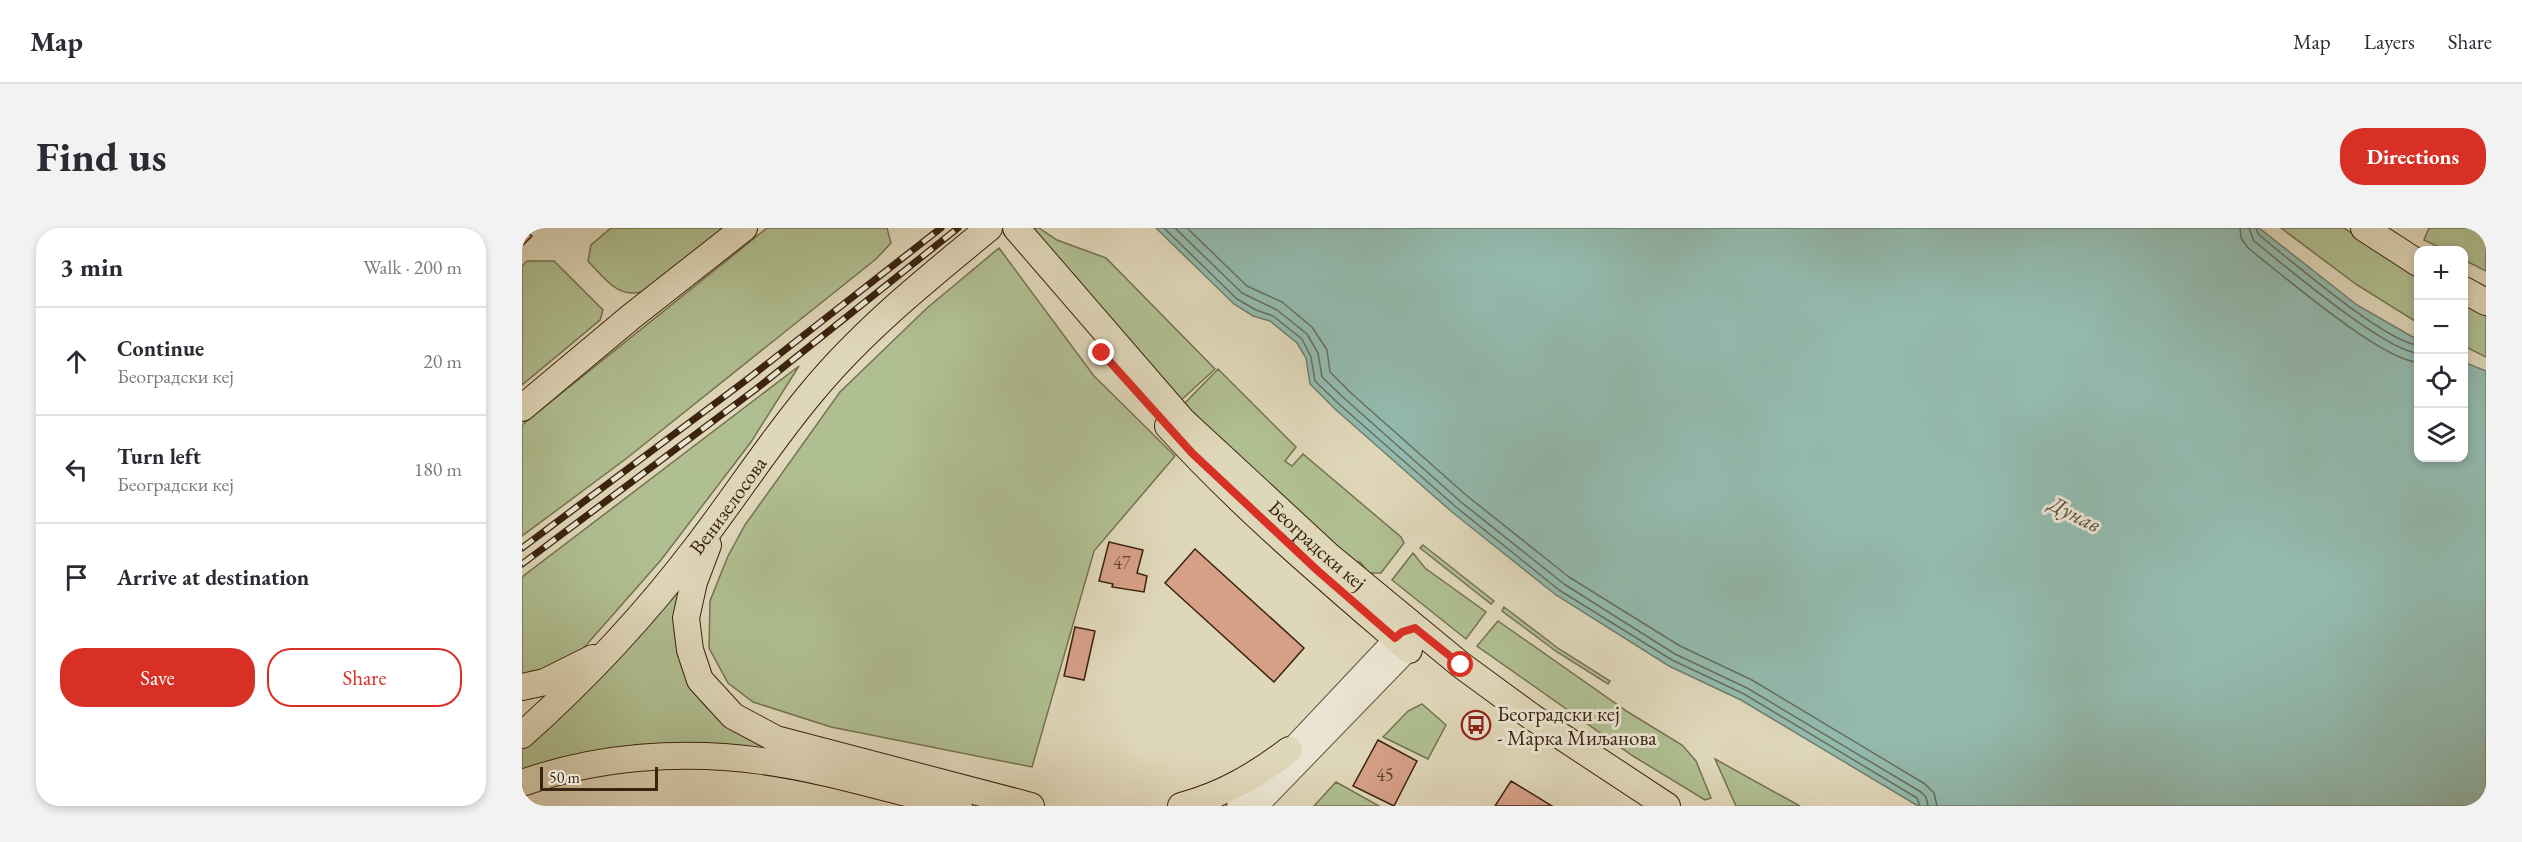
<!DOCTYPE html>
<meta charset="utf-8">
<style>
:root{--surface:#fff;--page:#f2f2f3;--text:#2b2b33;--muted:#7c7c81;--line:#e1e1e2;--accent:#d93025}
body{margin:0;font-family:"EB Garamond",serif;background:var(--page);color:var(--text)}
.controls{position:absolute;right:18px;top:18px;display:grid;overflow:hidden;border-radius:12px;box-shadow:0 3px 9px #0003}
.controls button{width:54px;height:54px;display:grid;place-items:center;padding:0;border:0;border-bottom:2px solid var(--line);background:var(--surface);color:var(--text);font:30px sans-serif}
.scale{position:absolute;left:18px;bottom:15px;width:118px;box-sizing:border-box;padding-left:6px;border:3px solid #3c230f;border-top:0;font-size:16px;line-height:21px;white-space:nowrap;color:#3c230f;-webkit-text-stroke:4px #eae5d2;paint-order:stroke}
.stop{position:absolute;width:18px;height:18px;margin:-14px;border:4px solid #d93025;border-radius:50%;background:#fff}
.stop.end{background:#d93025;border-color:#fff;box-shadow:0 2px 6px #0008}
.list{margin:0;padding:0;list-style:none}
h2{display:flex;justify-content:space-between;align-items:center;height:78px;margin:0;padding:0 24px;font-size:26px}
h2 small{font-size:20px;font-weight:400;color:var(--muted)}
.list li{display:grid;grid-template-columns:39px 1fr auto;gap:18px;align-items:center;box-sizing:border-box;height:108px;padding:0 24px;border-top:2px solid var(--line)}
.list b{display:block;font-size:22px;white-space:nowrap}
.list p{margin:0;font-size:20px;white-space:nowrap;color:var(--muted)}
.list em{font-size:20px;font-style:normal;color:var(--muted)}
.actions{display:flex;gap:12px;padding:18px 24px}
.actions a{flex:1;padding:14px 0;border:2px solid var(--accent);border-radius:24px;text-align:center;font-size:21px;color:var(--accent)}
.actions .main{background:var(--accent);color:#fff}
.icon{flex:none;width:33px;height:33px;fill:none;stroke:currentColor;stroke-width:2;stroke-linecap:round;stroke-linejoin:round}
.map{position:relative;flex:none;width:1964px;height:578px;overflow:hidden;border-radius:24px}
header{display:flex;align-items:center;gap:36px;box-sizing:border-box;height:84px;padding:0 30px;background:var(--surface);border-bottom:2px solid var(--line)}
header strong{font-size:28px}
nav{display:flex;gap:33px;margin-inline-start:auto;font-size:21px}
.intro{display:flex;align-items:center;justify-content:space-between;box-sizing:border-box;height:144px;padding:0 36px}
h1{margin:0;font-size:42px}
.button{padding:15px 27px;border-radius:24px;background:var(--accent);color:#fff;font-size:21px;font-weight:700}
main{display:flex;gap:36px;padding:0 36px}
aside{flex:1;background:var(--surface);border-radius:24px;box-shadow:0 3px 9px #0003}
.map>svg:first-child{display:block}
</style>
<header>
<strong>Map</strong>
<nav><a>Map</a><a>Layers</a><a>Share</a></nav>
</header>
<div class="intro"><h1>Find us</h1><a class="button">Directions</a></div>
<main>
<aside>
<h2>3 min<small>Walk · 200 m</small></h2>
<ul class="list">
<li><svg class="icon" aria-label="ahead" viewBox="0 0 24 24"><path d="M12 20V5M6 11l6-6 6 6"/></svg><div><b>Continue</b><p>Београдски кеј</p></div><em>20 m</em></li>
<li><svg class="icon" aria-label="left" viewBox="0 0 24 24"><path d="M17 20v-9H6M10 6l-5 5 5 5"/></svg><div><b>Turn left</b><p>Београдски кеј</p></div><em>180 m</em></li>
<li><svg class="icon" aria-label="arrive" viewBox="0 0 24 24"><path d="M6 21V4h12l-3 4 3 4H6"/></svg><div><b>Arrive at destination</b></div></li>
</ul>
<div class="actions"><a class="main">Save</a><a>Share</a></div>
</aside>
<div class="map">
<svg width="1964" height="578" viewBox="0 0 1964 578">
<rect width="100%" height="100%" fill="#dfd7b9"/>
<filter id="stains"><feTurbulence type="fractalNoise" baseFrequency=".00333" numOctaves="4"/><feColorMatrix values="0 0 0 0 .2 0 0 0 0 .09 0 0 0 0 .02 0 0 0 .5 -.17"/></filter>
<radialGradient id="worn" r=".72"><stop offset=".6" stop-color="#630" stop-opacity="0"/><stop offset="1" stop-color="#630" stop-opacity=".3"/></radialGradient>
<path fill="#b0bf91" stroke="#767150" stroke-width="1.5" d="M89 0H204L123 63C97 72 83 51 66 33L69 17Z
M245 0H365L369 15 354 31 105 230 0 308V197Z
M501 0H517L535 12 584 30 693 141 656 175Z
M1759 0H1822L1896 49V95L1835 57Z
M1907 0H1964V43L1942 32V22H1923L1902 12Z
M477 20 572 148 653 228 572 323 510 539 309 499 231 474 206 455 187 420 188 373 206 328 223 297 318 164 405 80Z
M5 33H32L81 82 78 92 0 157V38Z
M1942 76 1964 88V129L1942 118Z
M277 138 229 214 139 332 96 381 52 431 0 454V349Z
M696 141 774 219 763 233 770 238 781 226 879 309 882 315 859 345H847L838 334 824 332 735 253 662 176Z
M901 317 972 373 969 376 898 320Z
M891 325 903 340 964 384 944 411 870 352Z
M161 350C157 370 151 394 154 414 164 486 221 511 281 532L0 550V521L23 500Z
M982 379 1037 421 1088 453 1086 456 1035 424 980 383Z
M976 393 1106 484 1160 517 1174 533 1189 570 1183 572 1111 528 955 418Z
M900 476 924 497 906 531 861 509 886 483Z
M1193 531 1276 577 1278 578H1214Z
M814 554 857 578H792Z"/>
<path fill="#93baae" stroke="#707e6e" stroke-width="1.5" d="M634 0H1737L1835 77 1896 112V230H1942V134L1964 143V578H1396L1219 472 1147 438 1034 367 930 284 813 181 788 156 784 130 775 115 748 93 731 88 712 76Z"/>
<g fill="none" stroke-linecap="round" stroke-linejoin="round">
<path stroke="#686e5e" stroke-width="1.5" d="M642 0 715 71 734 82 751 88 780 111 789 129 793 153 818 177 934 279 1037 362 1150 432 1222 466 1395 570 1398 578
M653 0 720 65 755 82 785 106 796 125 800 149 823 171 939 274 1042 356 1153 426 1225 460 1399 564 1404 569 1406 578
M665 0 725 58 760 74 790 99 805 122 808 144 829 165 944 267 1047 349 1158 418 1230 452 1403 556 1412 565 1415 578
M1718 0 1719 10 1726 20C1758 45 1860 133 1896 134
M1727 0 1732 13C1762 37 1863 123 1896 125
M1734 0 1737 7C1767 31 1863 114 1896 117"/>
</g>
<path fill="#d6a087" stroke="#3c230f" stroke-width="1.5" d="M0 0 10 8 0 18Z
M587 314 621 322 615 345 625 348 622 364 590 359 591 356 577 353Z
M673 321 782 420 752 454 643 355Z
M553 399 573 403 562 452 542 448Z
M856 512 895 533 872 578 831 558Z
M989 553 1030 578H973Z"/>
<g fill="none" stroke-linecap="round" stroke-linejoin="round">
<g stroke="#65503a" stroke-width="22">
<path id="minor" d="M715 578 873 410 880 404 893 401 891 416 887 422 736 578"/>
</g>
<g stroke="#3c230f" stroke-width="28">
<g id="major">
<path id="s1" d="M494 0 660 192 807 328 939 437 1010 489 1145 578"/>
<path d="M1842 0 1896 35"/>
<path d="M1942 62 1964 74"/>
<path d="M0 180 110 88 222 0"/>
<path d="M646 198C719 279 804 350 887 422"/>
<path d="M186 317 172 354 164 390 168 422 178 452 211 488 254 511 509 578"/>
<path d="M0 459 23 454 71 430"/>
<path id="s2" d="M0 507C64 450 121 389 173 321 213 269 248 214 290 164 341 102 405 51 467 0"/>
<path d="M0 555C76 528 160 522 240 533 307 542 371 563 437 578"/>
<path d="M659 578C700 567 733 548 767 522"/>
</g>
</g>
<use href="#minor" stroke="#eae5d2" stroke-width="20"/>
<use href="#major" stroke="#dfd7b9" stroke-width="26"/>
<g stroke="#3c230f" stroke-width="7">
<path id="rail" d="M0 320 227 150 419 0
M0 336 234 161 436 0"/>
</g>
<use href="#rail" stroke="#eae5d2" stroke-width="4.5" stroke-dasharray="14" stroke-linecap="butt"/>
</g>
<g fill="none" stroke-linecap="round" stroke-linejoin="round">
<path stroke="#d93025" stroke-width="8" d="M580 125 670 225 796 343 873 410 880 404 893 400 939 437"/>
</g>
<defs>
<g id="bus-ring" transform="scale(1.5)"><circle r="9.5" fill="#eae5d2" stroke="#8f2418" stroke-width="1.5"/><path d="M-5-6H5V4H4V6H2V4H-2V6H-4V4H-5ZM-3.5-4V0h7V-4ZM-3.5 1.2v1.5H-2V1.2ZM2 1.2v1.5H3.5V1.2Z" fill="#8f2418"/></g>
</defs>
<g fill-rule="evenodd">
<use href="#bus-ring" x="954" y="497"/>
</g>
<g text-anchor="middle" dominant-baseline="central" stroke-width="6" stroke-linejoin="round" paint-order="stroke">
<g font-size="18" fill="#62422d">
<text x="600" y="334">47</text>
<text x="863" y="546">45</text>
</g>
<g font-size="21" fill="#3c230f" stroke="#eae5d2">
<text stroke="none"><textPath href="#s2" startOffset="309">Венизелосова</textPath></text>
<text stroke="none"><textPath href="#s1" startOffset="438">Београдски кеј</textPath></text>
</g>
<g font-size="21" fill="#3c230f" stroke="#eae5d2" text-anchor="start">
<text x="975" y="485">Београдски кеј<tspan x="975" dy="24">- Марка Миљанова</tspan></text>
</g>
<g font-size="22" font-style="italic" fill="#524937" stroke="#eae5d2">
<text transform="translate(1553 286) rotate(27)">Дунав</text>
</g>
</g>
<rect width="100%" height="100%" filter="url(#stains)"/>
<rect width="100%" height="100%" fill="url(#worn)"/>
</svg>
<div class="controls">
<button>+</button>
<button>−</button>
<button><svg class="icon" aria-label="locate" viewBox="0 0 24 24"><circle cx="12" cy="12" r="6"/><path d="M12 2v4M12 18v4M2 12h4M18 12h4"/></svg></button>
<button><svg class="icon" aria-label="layers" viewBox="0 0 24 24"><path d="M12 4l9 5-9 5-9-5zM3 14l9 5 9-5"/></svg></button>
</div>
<div class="scale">50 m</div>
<div class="stop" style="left:939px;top:437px"></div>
<div class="stop end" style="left:580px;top:125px"></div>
</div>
</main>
